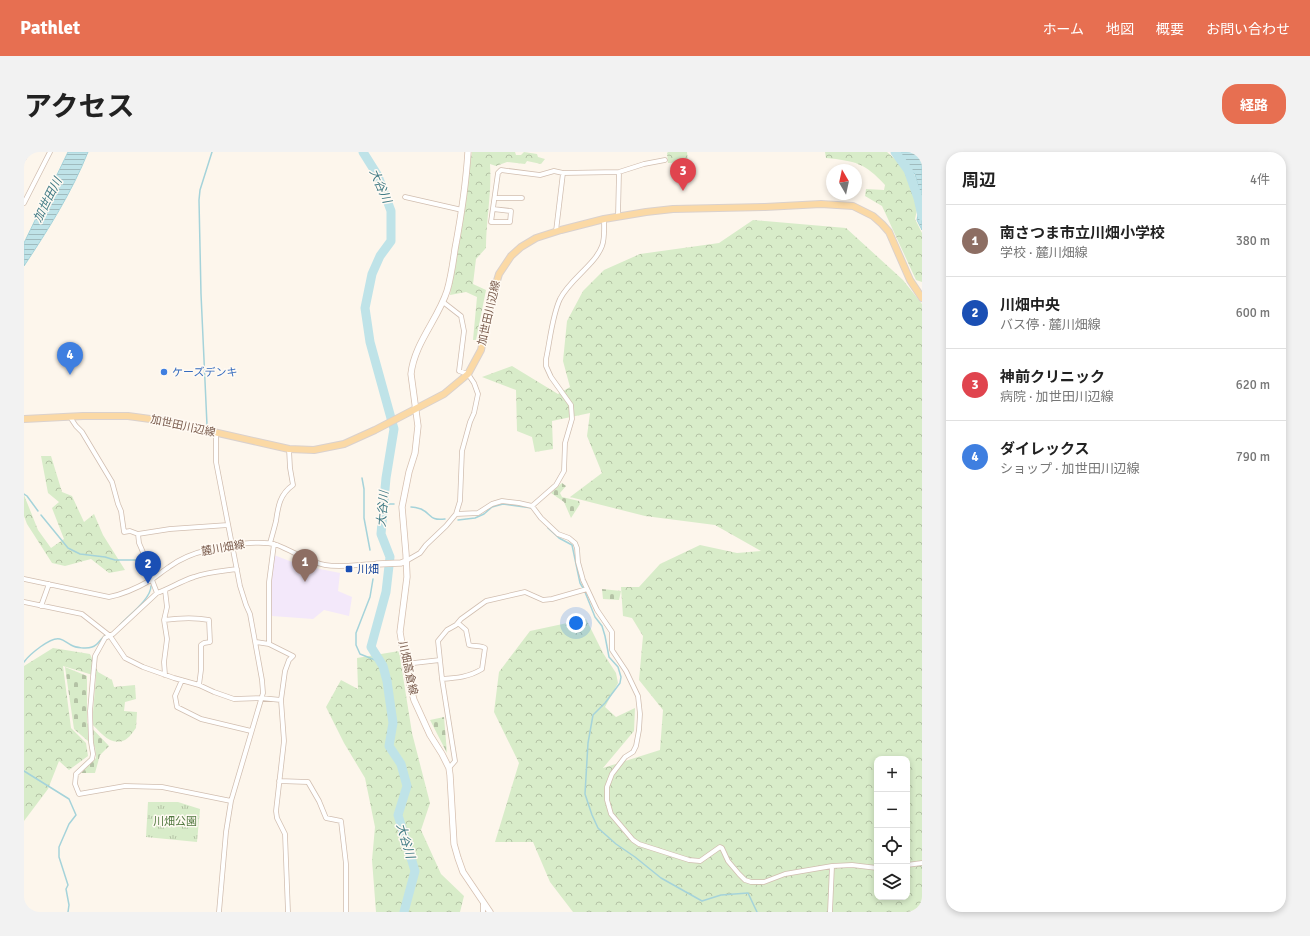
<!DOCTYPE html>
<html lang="ja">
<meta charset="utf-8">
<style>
:root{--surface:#fff;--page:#f2f2f2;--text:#222;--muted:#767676;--line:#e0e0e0;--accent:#e76f51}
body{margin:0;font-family:Signika,"Noto Sans JP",sans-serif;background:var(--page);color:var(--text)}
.controls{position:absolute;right:12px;bottom:12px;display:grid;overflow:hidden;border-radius:8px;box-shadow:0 2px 6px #0003}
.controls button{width:36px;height:36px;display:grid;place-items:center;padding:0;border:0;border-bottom:1px solid var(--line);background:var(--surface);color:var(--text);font:20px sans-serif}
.compass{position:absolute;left:802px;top:12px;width:36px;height:36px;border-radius:50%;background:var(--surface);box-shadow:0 2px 6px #0003;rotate:351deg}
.you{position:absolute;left:552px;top:471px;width:14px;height:14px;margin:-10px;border:3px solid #fff;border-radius:50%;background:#1a73e8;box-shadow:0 0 0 6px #1a73e833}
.badge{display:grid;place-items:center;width:26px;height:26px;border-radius:50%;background:var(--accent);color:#fff;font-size:13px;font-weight:700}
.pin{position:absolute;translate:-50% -33px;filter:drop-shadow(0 1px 2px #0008)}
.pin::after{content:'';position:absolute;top:21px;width:14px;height:12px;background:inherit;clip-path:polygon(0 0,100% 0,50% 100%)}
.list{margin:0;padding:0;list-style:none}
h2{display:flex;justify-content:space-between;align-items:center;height:52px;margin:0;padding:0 16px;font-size:17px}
h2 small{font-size:13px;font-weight:400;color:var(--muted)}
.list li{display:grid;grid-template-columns:26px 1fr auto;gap:12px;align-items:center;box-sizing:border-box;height:72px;padding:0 16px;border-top:1px solid var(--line)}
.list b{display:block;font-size:15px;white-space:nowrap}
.list p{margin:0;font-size:13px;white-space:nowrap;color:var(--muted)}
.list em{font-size:13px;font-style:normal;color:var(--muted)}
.icon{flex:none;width:22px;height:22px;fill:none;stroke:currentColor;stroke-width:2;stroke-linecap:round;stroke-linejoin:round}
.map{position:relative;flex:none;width:898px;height:760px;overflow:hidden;border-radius:16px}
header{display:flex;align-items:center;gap:24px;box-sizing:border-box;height:56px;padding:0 20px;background:var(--accent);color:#fff}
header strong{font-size:19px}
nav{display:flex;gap:22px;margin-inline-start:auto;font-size:14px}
.intro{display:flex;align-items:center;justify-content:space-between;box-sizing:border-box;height:96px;padding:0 24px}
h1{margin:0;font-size:28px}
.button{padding:10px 18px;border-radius:16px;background:var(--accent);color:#fff;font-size:14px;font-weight:700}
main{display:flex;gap:24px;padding:0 24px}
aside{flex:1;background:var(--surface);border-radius:16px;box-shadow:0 2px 6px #0003}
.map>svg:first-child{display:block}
</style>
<header>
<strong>Pathlet</strong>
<nav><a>ホーム</a><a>地図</a><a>概要</a><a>お問い合わせ</a></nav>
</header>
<div class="intro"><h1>アクセス</h1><a class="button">経路</a></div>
<main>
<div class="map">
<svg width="898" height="760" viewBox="0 0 898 760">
<defs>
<pattern id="grass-tufts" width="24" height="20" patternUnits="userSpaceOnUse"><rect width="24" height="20" fill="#d8ecc9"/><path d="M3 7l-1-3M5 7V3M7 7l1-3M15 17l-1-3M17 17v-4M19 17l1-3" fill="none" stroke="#b4c2a5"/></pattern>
<pattern id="forest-crowns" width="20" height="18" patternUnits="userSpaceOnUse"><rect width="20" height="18" fill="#d8ecc9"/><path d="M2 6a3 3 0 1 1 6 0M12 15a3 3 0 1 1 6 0" fill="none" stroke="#b4c2a5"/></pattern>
<pattern id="cemetery-stones" width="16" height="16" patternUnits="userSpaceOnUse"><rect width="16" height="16" fill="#d8ecc9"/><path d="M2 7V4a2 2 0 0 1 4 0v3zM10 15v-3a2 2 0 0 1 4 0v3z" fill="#b4c2a5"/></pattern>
<pattern id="water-rules" width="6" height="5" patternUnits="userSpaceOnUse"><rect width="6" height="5" fill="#bfe3e8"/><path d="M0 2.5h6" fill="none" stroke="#a0bbbe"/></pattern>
</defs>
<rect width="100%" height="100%" fill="#fdf6ec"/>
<path fill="#f3e8fa" d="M250 403 276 413 316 421 314 439 328 445 325 464 300 458 289 467 248 464 246 448Z"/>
<path fill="url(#grass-tufts)" d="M124 650H154L176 657 173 690 122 685Z"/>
<path fill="url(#forest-crowns)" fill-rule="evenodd" d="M448 0H491L492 3H497L500 0 513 2 514 5 521 7 517 12 503 9 501 12 483 10 472 14 466 12C468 40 462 68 462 96L452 107 449 132 462 138 452 188H449L453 145 442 140 426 143Z
M644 0H663L664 10 644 11 643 1Z
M801 0H863L890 24 896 45 891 67 898 81V130L892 128 858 54 841 44 842 37 860 38 861 33C841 11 831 9 802 6Z
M729 68 822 76 879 128 898 152V760H549L526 730 509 690H471L495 611 470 560 475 520 506 479 562 467 579 501 592 521 594 531 581 555 592 565 611 556 610 579 579 616 636 598 639 558 615 528 619 484 608 466 599 464 597 435H615L636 412 676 393 713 401 737 399 691 373 621 364 546 345 578 321 563 284 566 261 528 269 529 297 511 300 508 285 493 279 492 238 458 225 488 214 534 242 546 235 539 209 543 169 559 139 580 118 616 102 695 91ZM853 607H883V745H853Z
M17 304H27L38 340 48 344 60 370 70 362 79 383 101 418 85 421 67 407 41 414 28 411 3 372 0 364V343L14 378 27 396 40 387 28 356 35 350 24 341Z
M29 496 66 502 74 520 88 528 90 535 111 533 112 547 101 550 100 559 113 560 112 576C109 580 105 586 101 588 87 595 76 580 68 572L72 524 39 514 47 576 62 591 64 604 45 618 35 609 24 637 0 669V514Z
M375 499 388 581 406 651 397 678 417 722 440 744 436 760H352L348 708 351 675 341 626 320 591 302 555 317 528 334 537 333 506Z"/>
<path fill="url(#cemetery-stones)" d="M538 331 542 334 536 341 538 345 555 349 556 352 547 366 540 350 527 341Z
M578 437 597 439 595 448 579 447Z
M41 515 63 524V571L85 594 76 603 71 621H57L72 606 71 595 50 577Z
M420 565 423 601 406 568Z"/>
<path fill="url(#water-rules)" stroke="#a5d3da" d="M44 0H64C48 40 24 78 0 114V91Z
M867 0H898V78L893 68 897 46 891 22Z"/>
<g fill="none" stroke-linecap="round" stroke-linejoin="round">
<path stroke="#a5d3da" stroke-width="1.5" d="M183 273 177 142 175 48 176 38 188 0
M338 326 340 337V366L346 398
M0 342 3 344 14 359
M360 352H370
M387 355C390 355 394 356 397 357 408 362 405 369 421 367
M17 363 44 396 56 402 81 405 91 408H114L119 413 122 420
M434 368 451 366 460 362 468 355 479 352 508 356
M524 376 535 386 548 393 556 431 559 436
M349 427 346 445 332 481V493L336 502 356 510
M561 440 571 465 578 474 581 484 585 505 594 515 597 525 596 531 581 551 569 563 564 591 561 642 568 663 574 676 592 692 611 705 637 726 678 749 697 743 724 741 733 760
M96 473C105 463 127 447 127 434
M0 510C5 503 27 484 36 487 40 488 43 491 47 493 52 496 63 497 68 495 75 493 76 486 82 483
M0 619 45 647 52 663 45 672 35 695V705L44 733 42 737 45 753 44 760"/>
<path stroke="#bfe3e8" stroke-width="9" d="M339 0 354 24 367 59V89L356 104 348 122 341 156 346 190 370 277 362 326 357 382 366 405 362 440 347 495 359 514 363 529 369 571 365 594 377 612 383 634 374 663 391 719 380 760
M871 0 884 18 894 46 898 64"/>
<g stroke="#d1beb0" stroke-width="5.5">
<path id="street" d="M0 6 3 0
M381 45 438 58
M471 46H498
M0 51 26 0
M469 57 487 59 486 70H467L474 21 477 18 516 23 530 19 539 21 595 20 620 12 641 8
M594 64 595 20
M532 79 539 21
M46 265 52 274 58 280 88 330 94 352 97 359 100 380 106 379 114 382 115 391 128 421V428L133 441
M192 281V310L216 434 222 453 226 462 238 528 239 541 207 649 202 680 195 760
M508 354 532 333 540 319 541 291 548 267 547 253 527 225 522 214V207C526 189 528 164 536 147 546 127 571 113 578 94 581 86 580 76 580 67
M432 362 454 361 468 352 478 349 495 351 508 354 517 366 534 382 545 386 551 391 553 396 554 410 559 428 573 458 588 480V498L602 519 614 544 616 562 615 578 612 594 609 600 601 605 588 622 583 635V648L587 662 609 688 615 692 665 708 676 709 696 695 698 696 704 709 715 722 721 728 727 730H740L761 722 808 714 828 713 853 716
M114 382 146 377 204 373
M246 391C248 384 250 377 252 369 254 354 256 342 269 333L266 316 265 297
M382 409 396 401 402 393 422 374 432 362 436 349 438 299 446 270 450 261 454 242 450 231 444 222 435 219 440 179 437 164 419 150
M0 427 85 445C101 442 113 436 127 428 133 424 139 419 145 415 156 407 170 401 184 398 203 394 234 387 253 393 269 399 284 410 301 413 318 416 337 412 353 412
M0 450 58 462 86 484 101 506 119 515 150 526 175 533 190 540 210 547 237 546 257 548
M17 454 25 432
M140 468C156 466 169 465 185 468L186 490 180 491 177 493V518L175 533
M232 490 245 492 269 504 265 508 261 519 257 548 260 589 252 659 253 666 261 682 264 760
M245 492V430L250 392
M381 512 416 508
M141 523 140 510 143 487 140 468 143 455 141 438
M418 527C433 526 445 525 458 517L461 496C456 493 450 495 445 493L442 478 434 471
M158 528 151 544 153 555 177 567 227 579
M425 616 431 609 418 527 414 489 423 478 432 473 437 467 462 449 501 440 519 448 528 447 563 437
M255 629 284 630 295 649 302 666 317 669 322 712V760
M207 649 138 635 101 634 55 642 51 632 52 622 68 607 69 602 67 590 66 559 69 525 71 504 81 486 89 482 133 441C145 437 157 429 170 425 183 420 199 419 213 417
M883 713 898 711
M459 760V750
M806 760 808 714"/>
</g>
<g stroke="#d6c0b0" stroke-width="7">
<path id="secondary" d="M444 0C442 33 437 65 431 97 429 111 427 126 423 139 414 167 390 192 387 222L394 274 391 301 385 320 378 355 382 402 383 425 376 480 380 504 384 526 390 548 406 583 418 602 425 616 426 623 430 692 434 706 439 720 466 760
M353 412 377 411 382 409"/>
</g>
<g stroke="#dad1cd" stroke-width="8">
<path id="primary" d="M0 267 59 264H104L141 269 265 297 290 298 320 292 351 278 420 242 444 222 457 198 469 142 475 122 487 104 497 95 512 86 537 78 580 67 622 60 649 57 741 55 797 52 829 54 849 64 858 72 865 80 886 128 898 146"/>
</g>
<use href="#street" stroke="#fff" stroke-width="4"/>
<use href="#secondary" stroke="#fff" stroke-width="5.5"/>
<use href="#primary" stroke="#fbd9a5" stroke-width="6"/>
</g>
<circle fill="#3f7fe0" stroke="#fffaf3" stroke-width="1.5" cx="140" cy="220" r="4"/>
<rect fill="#1a4fb4" stroke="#fffaf3" stroke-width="1.5" x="321" y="413" width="8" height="8" rx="2"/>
<g text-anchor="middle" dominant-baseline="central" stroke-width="3" stroke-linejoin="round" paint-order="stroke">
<g font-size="11" fill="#7a5c4d" stroke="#fffaf3">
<text transform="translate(465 161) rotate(-77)">加世田川辺線</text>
<text transform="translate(159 274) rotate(12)">加世田川辺線</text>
<text transform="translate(199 396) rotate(-10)">麓川畑線</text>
<text transform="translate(384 516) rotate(78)">川畑高倉線</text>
</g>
<g font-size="11" fill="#366cbe" stroke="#fffaf3" text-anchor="start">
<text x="148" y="220">ケーズデンキ</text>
</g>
<g font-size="11" fill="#164399" stroke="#fffaf3" text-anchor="start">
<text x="333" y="417">川畑</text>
</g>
<g font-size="11" fill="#537a41" stroke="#fffaf3">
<text x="151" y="669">川畑公園</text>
</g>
<g font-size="12" font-style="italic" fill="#437c86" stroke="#fffaf3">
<text transform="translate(356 34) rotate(66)">大谷川</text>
<text transform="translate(24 48) rotate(-63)">加世田川</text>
<text transform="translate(359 357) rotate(-85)">大谷川</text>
<text transform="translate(381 689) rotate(73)">大谷川</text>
</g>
</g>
</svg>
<div class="controls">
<button>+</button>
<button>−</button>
<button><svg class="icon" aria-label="locate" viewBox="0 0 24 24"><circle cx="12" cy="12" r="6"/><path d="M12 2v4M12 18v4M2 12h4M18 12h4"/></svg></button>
<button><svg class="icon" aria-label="layers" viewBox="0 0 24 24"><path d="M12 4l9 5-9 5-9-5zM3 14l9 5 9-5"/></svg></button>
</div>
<svg class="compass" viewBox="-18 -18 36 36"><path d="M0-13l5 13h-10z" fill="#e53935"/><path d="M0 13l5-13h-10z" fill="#767676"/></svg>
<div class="you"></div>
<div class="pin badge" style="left:281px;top:430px;background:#8d6e63">1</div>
<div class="pin badge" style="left:124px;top:432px;background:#1a4fb4">2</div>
<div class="pin badge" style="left:659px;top:39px;background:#e0444e">3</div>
<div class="pin badge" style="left:46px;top:223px;background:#3f7fe0">4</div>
</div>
<aside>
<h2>周辺<small>4件</small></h2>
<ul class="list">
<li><span class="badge" style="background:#8d6e63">1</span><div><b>南さつま市立川畑小学校</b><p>学校 · 麓川畑線</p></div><em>380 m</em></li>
<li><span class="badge" style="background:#1a4fb4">2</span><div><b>川畑中央</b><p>バス停 · 麓川畑線</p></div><em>600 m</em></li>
<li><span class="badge" style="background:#e0444e">3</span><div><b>神前クリニック</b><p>病院 · 加世田川辺線</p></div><em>620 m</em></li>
<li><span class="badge" style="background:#3f7fe0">4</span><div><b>ダイレックス</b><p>ショップ · 加世田川辺線</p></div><em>790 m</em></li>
</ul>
</aside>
</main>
